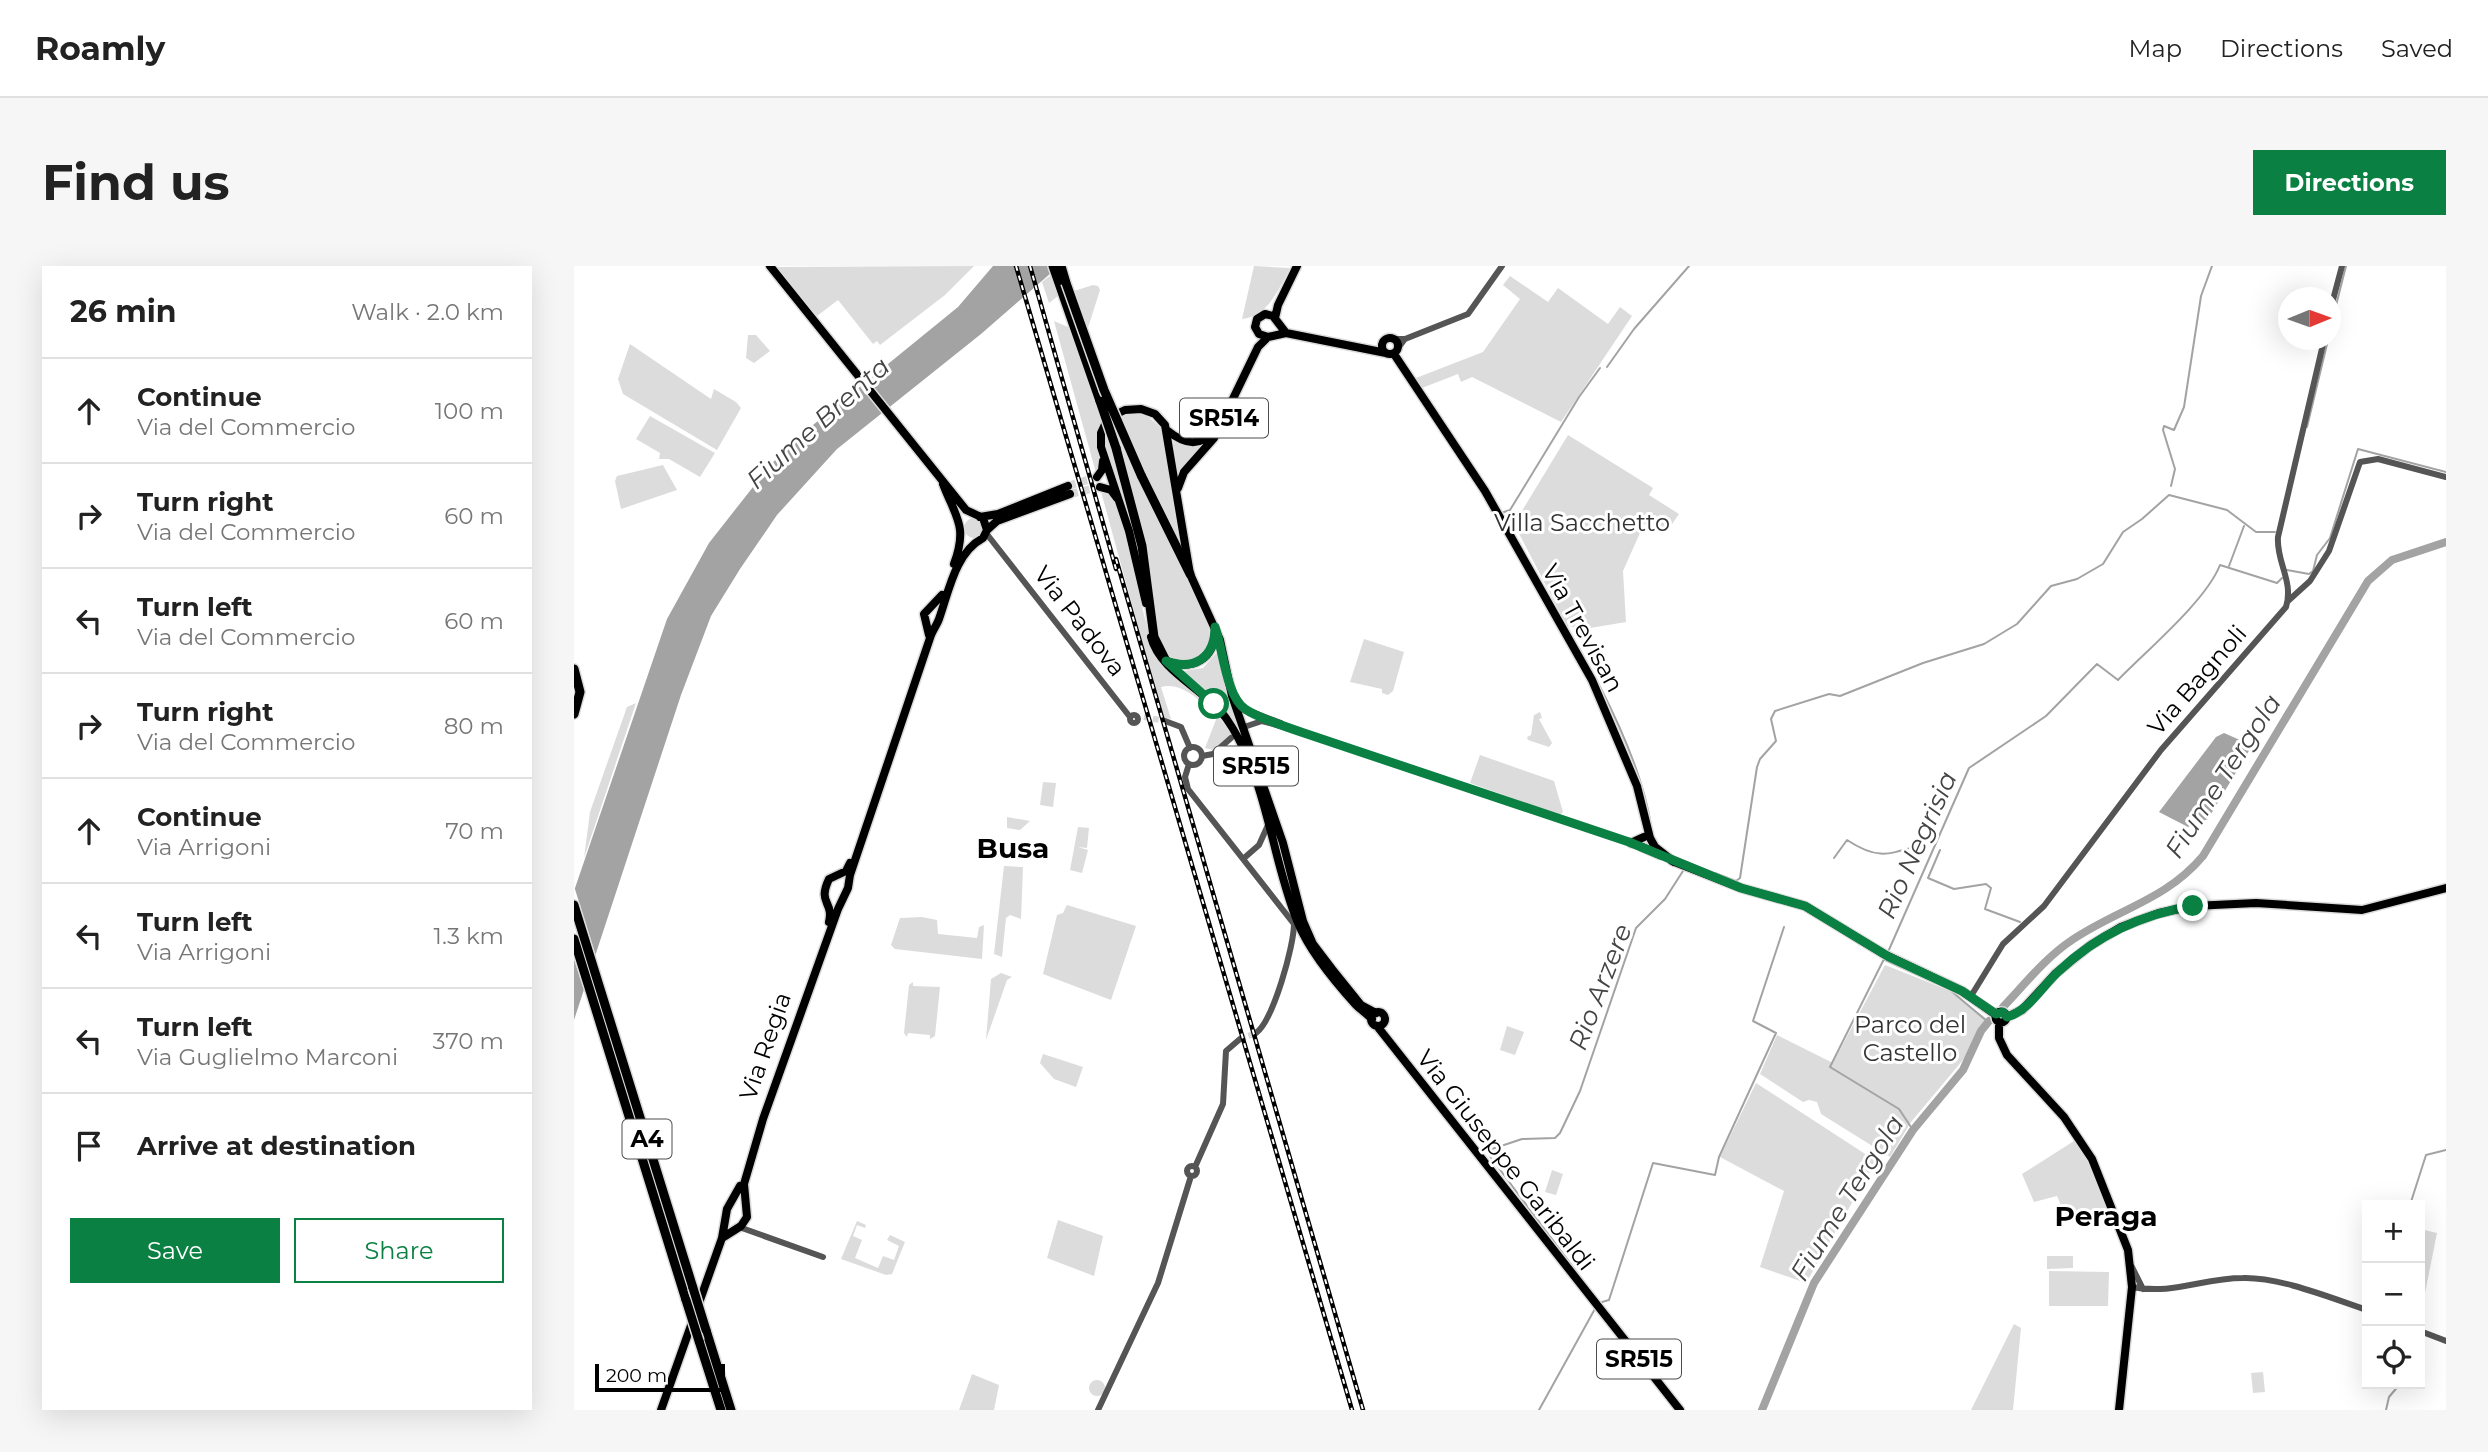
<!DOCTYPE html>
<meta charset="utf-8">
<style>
:root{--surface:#fff;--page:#f6f6f6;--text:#222;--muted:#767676;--line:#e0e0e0;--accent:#0b8043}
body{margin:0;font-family:Montserrat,sans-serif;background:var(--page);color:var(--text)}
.controls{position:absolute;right:21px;bottom:21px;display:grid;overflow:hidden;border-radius:0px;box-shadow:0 7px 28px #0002}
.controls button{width:63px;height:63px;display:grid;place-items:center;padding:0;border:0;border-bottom:2px solid var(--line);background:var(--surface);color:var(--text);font:35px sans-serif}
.compass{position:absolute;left:1704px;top:21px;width:63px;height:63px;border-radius:50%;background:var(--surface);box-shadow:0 7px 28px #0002;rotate:89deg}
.scale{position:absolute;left:21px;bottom:18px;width:130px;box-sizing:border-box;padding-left:7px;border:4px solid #000;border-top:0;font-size:19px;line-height:24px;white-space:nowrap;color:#000;-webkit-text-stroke:5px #fff;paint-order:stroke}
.stop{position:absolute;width:21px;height:21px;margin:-16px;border:5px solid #0b8043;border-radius:50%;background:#fff}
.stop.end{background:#0b8043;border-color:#fff;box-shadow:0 2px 7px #0008}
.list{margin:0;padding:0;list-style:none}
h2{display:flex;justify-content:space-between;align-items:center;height:91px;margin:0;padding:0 28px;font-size:30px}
h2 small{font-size:23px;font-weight:400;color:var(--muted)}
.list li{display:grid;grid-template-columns:46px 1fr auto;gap:21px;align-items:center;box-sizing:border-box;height:105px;padding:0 28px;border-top:2px solid var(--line)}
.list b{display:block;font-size:26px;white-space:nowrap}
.list p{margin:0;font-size:23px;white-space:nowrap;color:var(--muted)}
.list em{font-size:23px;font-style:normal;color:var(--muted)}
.actions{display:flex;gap:14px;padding:21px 28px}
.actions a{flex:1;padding:16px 0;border:2px solid var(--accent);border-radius:0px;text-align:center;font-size:24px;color:var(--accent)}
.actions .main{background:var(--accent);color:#fff}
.icon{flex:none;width:38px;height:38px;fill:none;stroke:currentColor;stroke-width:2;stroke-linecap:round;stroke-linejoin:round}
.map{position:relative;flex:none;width:1872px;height:1144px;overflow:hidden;border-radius:0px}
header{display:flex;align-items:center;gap:42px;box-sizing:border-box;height:98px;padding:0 35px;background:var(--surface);border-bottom:2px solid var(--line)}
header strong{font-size:33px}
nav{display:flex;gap:38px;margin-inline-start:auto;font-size:24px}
.intro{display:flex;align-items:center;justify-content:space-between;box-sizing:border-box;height:168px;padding:0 42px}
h1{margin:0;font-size:49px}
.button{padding:18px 32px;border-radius:0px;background:var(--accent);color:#fff;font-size:24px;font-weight:700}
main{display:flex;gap:42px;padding:0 42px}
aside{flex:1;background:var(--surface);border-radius:0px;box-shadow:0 7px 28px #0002}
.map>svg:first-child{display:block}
</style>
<header>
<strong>Roamly</strong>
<nav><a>Map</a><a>Directions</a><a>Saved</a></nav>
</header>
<div class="intro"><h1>Find us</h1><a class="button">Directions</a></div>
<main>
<aside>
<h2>26 min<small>Walk · 2.0 km</small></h2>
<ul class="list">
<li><svg class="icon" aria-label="ahead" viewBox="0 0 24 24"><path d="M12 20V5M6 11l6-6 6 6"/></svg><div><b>Continue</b><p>Via del Commercio</p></div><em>100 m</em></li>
<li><svg class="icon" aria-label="right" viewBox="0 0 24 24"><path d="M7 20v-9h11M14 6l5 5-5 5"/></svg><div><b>Turn right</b><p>Via del Commercio</p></div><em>60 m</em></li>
<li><svg class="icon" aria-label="left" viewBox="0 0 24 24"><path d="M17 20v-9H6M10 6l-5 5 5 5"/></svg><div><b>Turn left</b><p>Via del Commercio</p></div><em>60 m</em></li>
<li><svg class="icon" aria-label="right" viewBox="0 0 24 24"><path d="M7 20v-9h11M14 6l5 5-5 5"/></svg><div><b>Turn right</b><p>Via del Commercio</p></div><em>80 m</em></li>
<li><svg class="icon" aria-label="ahead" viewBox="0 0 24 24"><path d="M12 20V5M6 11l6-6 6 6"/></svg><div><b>Continue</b><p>Via Arrigoni</p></div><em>70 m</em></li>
<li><svg class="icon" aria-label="left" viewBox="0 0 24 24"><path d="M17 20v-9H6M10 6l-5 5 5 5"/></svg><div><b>Turn left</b><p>Via Arrigoni</p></div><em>1.3 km</em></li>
<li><svg class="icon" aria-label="left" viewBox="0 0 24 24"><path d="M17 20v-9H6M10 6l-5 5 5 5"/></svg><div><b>Turn left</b><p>Via Guglielmo Marconi</p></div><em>370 m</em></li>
<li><svg class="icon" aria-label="arrive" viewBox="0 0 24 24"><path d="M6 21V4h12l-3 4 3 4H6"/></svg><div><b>Arrive at destination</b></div></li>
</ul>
<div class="actions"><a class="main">Save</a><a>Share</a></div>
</aside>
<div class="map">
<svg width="1872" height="1144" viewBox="0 0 1872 1144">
<rect width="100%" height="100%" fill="#fff"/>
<path fill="#dcdcdc" d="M400 0 371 29 306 79 303 75 299 78 264 34 243 50 203 1Z
M680 0 716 2C705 23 694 50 668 53Z
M477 9 484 30 475 37 468 16Z
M936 10 974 36 984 22 1034 58 1046 41 1058 50 987 156 898 111 887 116 884 108 848 122 842 112 909 86 946 33 929 19Z
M519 19 524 20 526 24 513 65 500 25Z
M480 55 494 61 528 153 523 169 526 197 522 207Z
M174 69H182L196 85 180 97 172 92Z
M56 78 137 133 140 123 162 136 167 142 143 184 49 128 44 113Z
M570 147 588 163 605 275 545 150Z
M76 150 141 187 126 211 95 193H85L86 187 62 173Z
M539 158 635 359 636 377 628 389 612 396 599 393 585 377 571 272Z
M532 166 547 212 567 297 530 180Z
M994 169 1079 222 1075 229 1105 248 1092 267 1070 258 1049 305 1052 356 1010 363 993 360 940 258Z
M599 174 610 179 631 177 604 210Z
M89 199 103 224 47 243 41 215 43 210Z
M526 222 541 233 545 245 579 386 589 399 627 429 658 469 639 484 631 482 643 451C629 437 608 415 587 421L597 453 589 452Z
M390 262a10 10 0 1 1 20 0a10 10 0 1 1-20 0Z
M790 373 830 386 819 425 814 429 808 427V423L776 416Z
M645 384 673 481 649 442 609 405 629 402Z
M62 437 10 592 16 546 53 441Z
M966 446 968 452 965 453 978 477 975 481 954 474 953 471 957 469 960 449Z
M906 489 980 515 989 546 986 549 896 517Z
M469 516 482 517 479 541 466 539Z
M433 551 456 555 446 564 433 562Z
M504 561 515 562 513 582 504 581 514 584 508 607 496 604Z
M430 600 449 601 447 653 436 649 432 652 428 691 420 688Z
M493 639 562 660 537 734 469 708 483 649 489 647Z
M348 651 363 654 364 668 403 672 405 661 410 659 408 693 321 683 317 679 326 652Z
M1311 699 1374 724 1412 752 1399 782 1337 856 1316 891 1247 848 1243 836 1235 834 1229 836 1186 808 1203 769 1259 797Z
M427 707 438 711 433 714 412 774 417 713Z
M339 716V720L366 721 361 770 356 773V769L334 767 333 771 330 767 335 719Z
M933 760 950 766 941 789 926 784Z
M469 788 509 801 502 821 480 813 466 797Z
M1182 817 1302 895 1232 1017 1186 1001 1210 925 1146 891Z
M1500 875 1515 896 1535 942 1492 951 1483 930 1460 936 1448 908Z
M978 904 989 908 982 929 971 926Z
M484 954 529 970 520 1010 473 992Z
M283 955 292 959 291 962 283 959 279 970 288 974 281 992 304 1002 309 990 320 994 325 980 313 974 316 969 331 976 318 1008 312 1009 267 993Z
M1846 963 1863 967 1850 1032 1846 1035Z
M1473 990H1499V1002L1473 1003Z
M1475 1005 1535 1006 1534 1040H1475Z
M1440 1058 1447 1062 1439 1144H1397Z
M1689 1106 1691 1126 1679 1127 1677 1107Z
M398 1108 425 1119 420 1144H385Z
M515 1122a8 8 0 1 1 16 0a8 8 0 1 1-16 0Z"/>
<path fill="#a3a3a3" d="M419 0H485L407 68 263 183 203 249 166 303 137 350 107 429 0 754V625L93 353 135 277 197 198 239 159 384 41Z
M1650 467 1675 478 1676 483 1634 553 1614 561 1585 546 1642 471Z"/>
<path fill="#fff" d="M0 620 23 694 12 730 0 693Z"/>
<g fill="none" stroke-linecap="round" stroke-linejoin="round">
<path stroke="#a3a3a3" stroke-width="2" d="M1756 63 1772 0
M1033 101 1060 63 1115 0
M1733 161 1754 74
M1597 220 1601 203 1589 164 1590 160 1600 164 1610 141 1627 30 1638 0
M930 246 936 244 1005 131 1026 102
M1655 300 1670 260
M1713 304 1735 308 1739 305 1743 289 1756 272 1784 183 1872 206
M996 367C1028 420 1068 499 1077 560
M1366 584 1354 612 1380 623 1412 618 1417 622 1411 643 1446 656
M1260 592 1273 574C1305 595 1315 588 1350 578
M1141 607 1162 615 1166 612 1183 501 1186 493 1202 475 1197 453 1201 445 1255 428 1266 430 1349 397 1410 378 1443 358 1477 320 1503 313 1529 298 1549 266 1568 253 1595 229 1653 244 1682 266H1701
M1314 686 1395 502 1472 450 1523 398 1544 414C1572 385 1632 335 1646 299L1703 317 1708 312
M1311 691 1256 801 1325 843 1339 864
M1311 694 1361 717
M1376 724 1414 756
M1836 939 1852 889 1872 884
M1028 1036 1035 1034 1079 897 1141 909 1145 891 1202 767 1179 755 1210 661
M1026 1037 912 885 948 873 981 872 986 867 1006 825 1062 662 1091 633 1109 605
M965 1144 1022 1041
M1812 1144 1815 1131 1826 1118"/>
<path stroke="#a3a3a3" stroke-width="8" d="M1429 741C1451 718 1471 692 1498 674 1544 643 1592 634 1629 590L1794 315 1818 294 1872 276
M1188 1144 1240 1017 1339 864 1389 804 1407 765 1415 755"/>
<path stroke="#d9d9d9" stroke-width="6" stroke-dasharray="6 3" stroke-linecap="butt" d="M570 451 591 455
M666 773 682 767"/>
<path stroke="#d9d9d9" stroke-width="8" stroke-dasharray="8 4" stroke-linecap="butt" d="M494 220 523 211
M496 228 526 221"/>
<g stroke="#dbdbdb" stroke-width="11">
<path id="major" d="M701 52 704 39 723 0
M694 71 685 68 681 61 683 53 691 48 699 50 712 67
M808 80a8 8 0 1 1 16 0a8 8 0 1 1-16 0Z
M820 88 911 225 1018 414 1063 520 1076 572 1081 581 1100 596
M594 165C610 178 626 182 640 164
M523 211 528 204 529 195
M369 218C382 252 394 260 380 298
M526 221 537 224 543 232
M604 222 610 206 640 172 684 81 694 71 712 67 812 87
M406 251 424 248 494 220
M413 264 423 255 496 228
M572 337 555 265 527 181V167L534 152 551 144 567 143 581 148 591 159 616 308 646 374 658 430 709 577 729 655 739 678 758 703 787 739 802 747
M355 369 350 348 368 329
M577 371C586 406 631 423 652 452 694 512 697 592 724 657 736 686 761 716 782 739 787 744 793 748 798 753
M593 395C619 405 641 393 641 364
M1057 577 1070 571
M1068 581 1086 589
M1098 595 1167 622 1231 640 1310 688 1388 725 1422 749
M255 656C260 635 243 638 255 613L272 605 276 597
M1421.5 751a5.5 5.5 0 1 1 11 0a5.5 5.5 0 1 1-11 0Z
M797 753a7 7 0 1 1 14 0a7 7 0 1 1-14 0Z
M1433 751 1448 744 1482 707 1517 679 1547 661 1585 647 1619 640 1682 637 1788 644 1872 622
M1425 757V772L1433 789 1490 851 1518 893 1554 984 1558 1021 1545 1144
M803 760 1106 1144
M148 972 167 960 173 951 170 918 189 853 264 643 274 622 276 609 356 372C358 365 363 359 365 353 375 325 381 287 409 272L413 264 409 252 392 244 196 0
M87 1144 148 972 153 943 166 920"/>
</g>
<g stroke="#dbdbdb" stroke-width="12">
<path id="highway" d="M479 0 526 135
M487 0 492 17
M542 182 568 280 580 371 592 395
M567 209 616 308
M0 403 6 426 0 448
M0 639 119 1022
M0 673 112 1034
M132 1064 157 1144
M125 1075 147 1144"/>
</g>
<path stroke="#555" stroke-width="6" d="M1756 45 1768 0
M819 73H831
M824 82 831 73 894 48 928 0
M412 267 556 451
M1714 335 1736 315 1755 285 1786 196 1804 193 1872 211
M661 429 670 443 707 457
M556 453a4 4 0 1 1 8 0a4 4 0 1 1-8 0Z
M591 455 607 461 616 482
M673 460 688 455 717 463 1060 578
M610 490a9 9 0 1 1 18 0a9 9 0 1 1-18 0Z
M628 490 639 488 657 472
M615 498 611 511 614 523 720 658C720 680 699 755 682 767
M669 593 685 579 694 559
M1397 730 1429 678 1470 640 1587 484 1712 341C1720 315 1702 296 1704 271L1750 74
M613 905a5 5 0 1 1 10 0a5 5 0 1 1-10 0Z
M621 901 649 838 652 785 666 773
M165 961 249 991
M1558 1001 1569 1023
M1558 1021C1600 1029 1628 1012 1669 1012 1706 1011 1757 1032 1793 1044
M1846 1065 1872 1075
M524 1144 584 1017 617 910"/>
<use href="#major" stroke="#000" stroke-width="8"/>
<use href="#highway" stroke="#000" stroke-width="9"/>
<g stroke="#000" stroke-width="4.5">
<path id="rail" d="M442 0 778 1144
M456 0 542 303
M542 293 789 1144"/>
</g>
<use href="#rail" stroke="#fff" stroke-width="2" stroke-dasharray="5" stroke-linecap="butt"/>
<g stroke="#dbdbdb" stroke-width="12" stroke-linecap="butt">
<path id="highway-bridge" d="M492 17 530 124 567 209
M526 135 542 182
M119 1022 132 1064
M112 1034 125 1075"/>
</g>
<use href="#highway-bridge" stroke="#000" stroke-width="9"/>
</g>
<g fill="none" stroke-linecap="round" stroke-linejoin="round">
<path stroke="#0b8043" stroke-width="9" d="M640 438 592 395C620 405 641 392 641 361 649 383 652 430 671 443 681 450 715 462 727 466L1055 576 1167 622 1231 640 1315 691 1388 725 1422 748 1429 746 1433 751C1455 745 1468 720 1485 705 1523 669 1568 648 1619 640"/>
</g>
<g text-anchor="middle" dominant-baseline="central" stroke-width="6" stroke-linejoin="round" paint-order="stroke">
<g fill="#fff" stroke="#4c4c4c" stroke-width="2">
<rect x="606" y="132.5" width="88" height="39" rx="5"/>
<rect x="640" y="480.5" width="84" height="39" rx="5"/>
<rect x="48.5" y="853.5" width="49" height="39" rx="5"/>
<rect x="1023" y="1073.5" width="84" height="39" rx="5"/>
</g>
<g font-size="23" font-weight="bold" fill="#000">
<text x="650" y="152">SR514</text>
<text x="682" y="500">SR515</text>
<text x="73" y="873">A4</text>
<text x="1065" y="1093">SR515</text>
</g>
<g font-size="24" fill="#333" stroke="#fff">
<text x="1008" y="256">Villa Sacchetto</text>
<text x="1336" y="758">Parco del<tspan x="1336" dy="28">Castello</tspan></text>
</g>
<g font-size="24" fill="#000" stroke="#fff">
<text transform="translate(506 355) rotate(52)">Via Padova</text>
<text transform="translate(1009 362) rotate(61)">Via Trevisan</text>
<text transform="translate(1623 414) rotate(-49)">Via Bagnoli</text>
<text transform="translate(191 780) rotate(-71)">Via Regia</text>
<text transform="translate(932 894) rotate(52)">Via Giuseppe Garibaldi</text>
</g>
<g font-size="26" font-style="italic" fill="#444" stroke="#fff">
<text transform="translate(244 157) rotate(-42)">Fiume Brenta</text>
<text transform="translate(1649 510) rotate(-57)">Fiume Tergola</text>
<text transform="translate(1343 579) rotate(-66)">Rio Negrisia</text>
<text transform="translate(1026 721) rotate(-69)">Rio Arzere</text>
<text transform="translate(1273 932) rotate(-58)">Fiume Tergola</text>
</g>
<g font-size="28" font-weight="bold" fill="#000" stroke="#fff">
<text x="439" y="582">Busa</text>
<text x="1532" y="950">Peraga</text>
</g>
</g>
</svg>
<div class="controls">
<button>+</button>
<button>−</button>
<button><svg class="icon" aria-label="locate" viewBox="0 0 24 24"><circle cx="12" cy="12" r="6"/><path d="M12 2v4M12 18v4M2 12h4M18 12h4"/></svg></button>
</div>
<svg class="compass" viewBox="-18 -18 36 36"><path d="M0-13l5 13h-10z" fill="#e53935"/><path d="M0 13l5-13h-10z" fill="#767676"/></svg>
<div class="scale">200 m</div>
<div class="stop" style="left:640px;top:438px"></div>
<div class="stop end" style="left:1619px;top:640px"></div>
</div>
</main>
